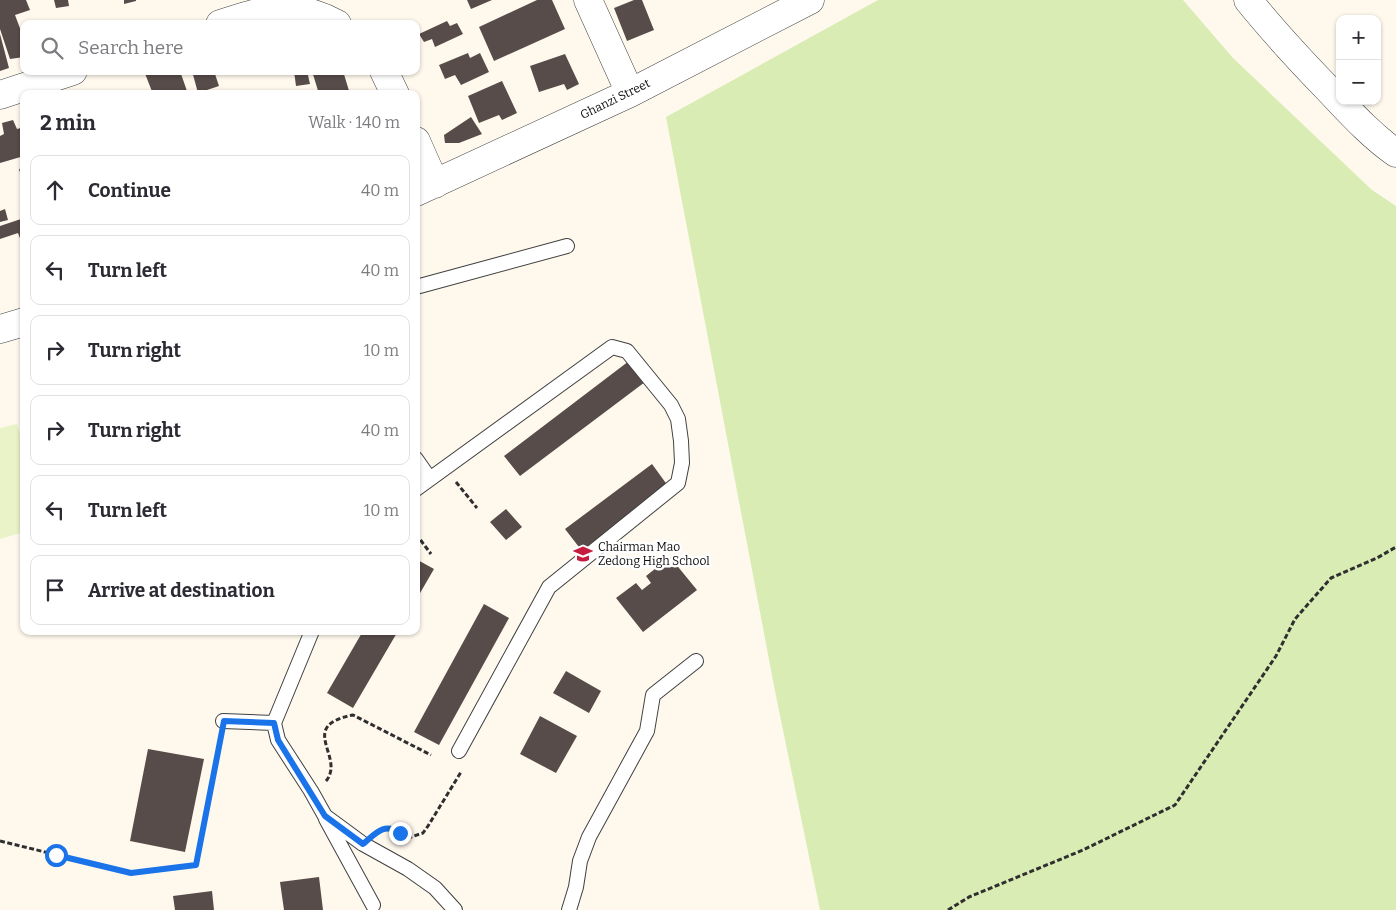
<!DOCTYPE html>
<meta charset="utf-8">
<style>
:root{--surface:#fff;--page:#f7f7f7;--text:#2b2b33;--muted:#7c7c81;--line:#e1e1e2}
body{margin:0;font-family:Bitter,serif;background:var(--page);color:var(--text)}
.controls{position:absolute;right:15px;top:15px;display:grid;overflow:hidden;border-radius:10px;box-shadow:0 1px 4px #0004}
.controls button{width:45px;height:45px;display:grid;place-items:center;padding:0;border:0;border-bottom:1px solid var(--line);background:var(--surface);color:var(--text);font:25px sans-serif}
.stop{position:absolute;width:15px;height:15px;margin:-11px;border:4px solid #1a73e8;border-radius:50%;background:#fff}
.stop.end{background:#1a73e8;border-color:#fff;box-shadow:0 1px 5px #0008}
.list{margin:0;padding:0;list-style:none}
h2{display:flex;justify-content:space-between;align-items:center;height:65px;margin:0;padding:0 20px;font-size:21px}
h2 small{font-size:16px;font-weight:400;color:var(--muted)}
.list li{display:grid;grid-template-columns:32px 1fr auto;gap:15px;align-items:center;box-sizing:border-box;height:70px;margin:0 10px 10px;padding:0 10px;border:1px solid var(--line);border-radius:10px}
.list b{display:block;font-size:19px;white-space:nowrap}
.list em{font-size:16px;font-style:normal;color:var(--muted)}
.icon{flex:none;width:28px;height:28px;fill:none;stroke:currentColor;stroke-width:2;stroke-linecap:round;stroke-linejoin:round}
.map{position:relative;flex:none;width:1396px;height:910px;overflow:hidden}
.search{position:absolute;background:var(--surface);box-shadow:0 1px 4px #0004;left:20px;top:20px;width:400px;height:55px;display:flex;align-items:center;gap:12px;box-sizing:border-box;padding:0 18px;border-radius:10px;color:var(--muted);font-size:19px}
.panel{position:absolute;background:var(--surface);box-shadow:0 1px 4px #0004;left:20px;top:90px;width:400px;height:545px;border-radius:10px}
.map>svg:first-child{display:block}
</style>
<div class="map">
<svg width="1396" height="910" viewBox="0 0 1396 910">
<rect width="100%" height="100%" fill="#fff9ed"/>
<path fill="#d9ecb4" d="M878 0H1183L1233 58 1372 190 1396 206V910H820L775 691 666 117Z"/>
<path fill="#eaf3c7" d="M17 424 24 448V532L0 539V428Z"/>
<path fill="#574c49" d="M0 0H26L30 10 15 15 24 39V57L10 59 0 29Z
M54 0H68L69 6 56 8Z
M124 0H136V1L124 4Z
M467 0H492L471 9Z
M537 0H552L565 29 494 61 479 27Z
M634 0H642L654 30 627 41 614 8Z
M447 21 450 26 457 23 463 34 435 47 432 39 424 42 419 34Z
M0 34 9 68 0 71Z
M468 53 470 58 480 53 489 72 461 85 455 75 445 79 439 65Z
M565 54 579 84 567 90 564 84 539 92 530 66Z
M144 71H180L188 94H153Z
M192 71H214L219 86 198 93Z
M294 71H307L310 84 296 86Z
M312 71H343L350 94H319Z
M502 81 517 113 502 120 499 115 479 123 468 96Z
M471 117 482 134 459 143H445L444 135Z
M13 120 17 129 24 127V156L0 163V136L4 134 2 123Z
M24 168V179L22 180 19 169Z
M5 209 8 220 0 222V211Z
M24 218V239L21 241 18 233 0 239V226Z
M629 361 645 382 520 476 504 456Z
M652 464 668 486 582 551 565 529Z
M506 509 522 527 506 540 490 522Z
M670 557 697 590 643 632 616 598 636 583 642 590 651 583 646 576Z
M416 559 434 569 416 600Z
M484 604 509 618 439 745 414 732Z
M363 631H398L353 708 327 693Z
M566 671 601 691 589 713 553 693Z
M540 716 577 736 556 773 520 754Z
M148 749 204 759 185 852 130 841Z
M319 877 323 910H284L280 882Z
M212 891 214 910H175L173 896Z"/>
<g fill="none" stroke-linecap="round" stroke-linejoin="round">
<g stroke="#404040" stroke-width="16">
<path id="lane" d="M416 287 567 246
M416 459 430 479
M416 489 612 347 627 351 671 405 678 419 681 441 682 463 678 483 549 587 459 751
M312 631 274 723 278 740 311 791 325 816 363 844 408 869 435 888 455 910
M223 721 274 723
M326 819 373 905
M569 910 576 887 580 861 589 837 647 731 653 695 696 661"/>
</g>
<g stroke="#404040" stroke-width="29">
<path id="street" d="M588 0 630 93
M1248 0C1273 31 1299 59 1326 87 1348 110 1370 135 1396 153
M220 24C263 10 294 0 337 24
M384 71 395 94
M0 95 73 71
M416 141 435 184
M416 192 630 93 810 0
M0 329 24 322"/>
</g>
<path stroke="#2f2f2f" stroke-width="3" stroke-dasharray="5 2.5" stroke-linecap="butt" d="M456 482 477 508
M416 534 431 554
M326 781C346 757 296 726 353 715L431 755
M379 830 388 828 411 837 423 833 428 826 461 772
M0 841 131 873 196 865 220 739
M948 910 969 897 1083 850 1175 805 1276 656 1295 619 1331 578 1377 558 1396 547"/>
<use href="#lane" stroke="#fff" stroke-width="14"/>
<use href="#street" stroke="#fff" stroke-width="28"/>
</g>
<g fill="none" stroke-linecap="round" stroke-linejoin="round">
<path stroke="#1a73e8" stroke-width="6" d="M56 855 131 873 196 865 224 721 274 723 278 740 325 816 363 844C376 833 384 822 400 833"/>
</g>
<defs>
<g id="school-bare" transform="scale(1.5)"><path d="M0-5L7-2L0 1L-7-2ZM-4 1L0 2.5L4 1V4Q0 6-4 4Z" fill="#c61c3d" stroke="#fff" stroke-width="2.5" paint-order="stroke"/></g>
</defs>
<g fill-rule="evenodd">
<use href="#school-bare" x="583" y="554"/>
</g>
<g text-anchor="middle" dominant-baseline="central" stroke-width="5" stroke-linejoin="round" paint-order="stroke">
<g font-size="12" fill="#0d0d0d" stroke="#fff">
<text transform="translate(615 99) rotate(-26)">Ghanzi Street</text>
</g>
<g font-size="12" fill="#0d0d0d" stroke="#fff" text-anchor="start">
<text x="598" y="547">Chairman Mao<tspan x="598" dy="14">Zedong High School</tspan></text>
</g>
</g>
</svg>
<div class="controls">
<button>+</button>
<button>−</button>
</div>
<div class="stop" style="left:56px;top:855px"></div>
<div class="stop end" style="left:400px;top:833px"></div>
<div class="search"><svg class="icon" aria-label="search" viewBox="0 0 24 24"><circle cx="10" cy="10" r="6"/><path d="M15 15l6 6"/></svg>Search here</div>
<section class="panel">
<h2>2 min<small>Walk · 140 m</small></h2>
<ul class="list">
<li><svg class="icon" aria-label="ahead" viewBox="0 0 24 24"><path d="M12 20V5M6 11l6-6 6 6"/></svg><div><b>Continue</b></div><em>40 m</em></li>
<li><svg class="icon" aria-label="left" viewBox="0 0 24 24"><path d="M17 20v-9H6M10 6l-5 5 5 5"/></svg><div><b>Turn left</b></div><em>40 m</em></li>
<li><svg class="icon" aria-label="right" viewBox="0 0 24 24"><path d="M7 20v-9h11M14 6l5 5-5 5"/></svg><div><b>Turn right</b></div><em>10 m</em></li>
<li><svg class="icon" aria-label="right" viewBox="0 0 24 24"><path d="M7 20v-9h11M14 6l5 5-5 5"/></svg><div><b>Turn right</b></div><em>40 m</em></li>
<li><svg class="icon" aria-label="left" viewBox="0 0 24 24"><path d="M17 20v-9H6M10 6l-5 5 5 5"/></svg><div><b>Turn left</b></div><em>10 m</em></li>
<li><svg class="icon" aria-label="arrive" viewBox="0 0 24 24"><path d="M6 21V4h12l-3 4 3 4H6"/></svg><div><b>Arrive at destination</b></div></li>
</ul>
</section>
</div>
